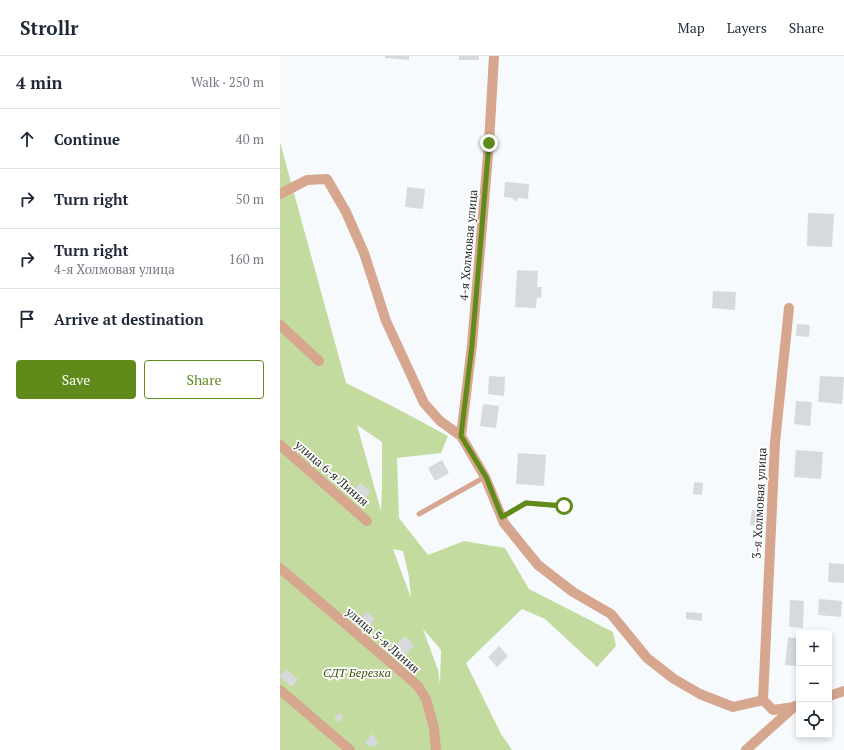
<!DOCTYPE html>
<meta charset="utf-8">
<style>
:root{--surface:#fff;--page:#f2f2f3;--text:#1f2937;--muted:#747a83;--line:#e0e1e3;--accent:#608b1a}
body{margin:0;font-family:"PT Serif",serif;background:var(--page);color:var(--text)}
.controls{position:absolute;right:12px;bottom:12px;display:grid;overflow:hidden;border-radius:4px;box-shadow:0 2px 6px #0003}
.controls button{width:36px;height:36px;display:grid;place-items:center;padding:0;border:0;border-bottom:1px solid var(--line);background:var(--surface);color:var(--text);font:20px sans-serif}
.stop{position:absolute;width:12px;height:12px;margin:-9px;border:3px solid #608b1a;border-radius:50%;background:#fff}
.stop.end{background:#608b1a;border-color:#fff;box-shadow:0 1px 4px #0008}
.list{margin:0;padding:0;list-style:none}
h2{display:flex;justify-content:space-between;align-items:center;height:52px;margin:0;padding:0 16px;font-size:17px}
h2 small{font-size:13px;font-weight:400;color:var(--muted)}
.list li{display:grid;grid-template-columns:26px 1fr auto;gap:12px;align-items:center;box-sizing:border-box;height:60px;padding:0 16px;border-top:1px solid var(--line)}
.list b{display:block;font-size:15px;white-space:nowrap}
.list p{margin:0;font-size:13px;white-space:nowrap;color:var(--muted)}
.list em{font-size:13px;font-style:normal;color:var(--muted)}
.actions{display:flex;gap:8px;padding:12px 16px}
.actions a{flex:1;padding:9px 0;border:1px solid var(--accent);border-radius:4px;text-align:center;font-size:14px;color:var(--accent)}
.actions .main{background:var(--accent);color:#fff}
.icon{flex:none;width:22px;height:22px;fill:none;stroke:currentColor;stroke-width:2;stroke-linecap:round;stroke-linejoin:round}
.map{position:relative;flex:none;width:564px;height:694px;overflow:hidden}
header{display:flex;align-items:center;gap:24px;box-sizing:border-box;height:56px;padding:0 20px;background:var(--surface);border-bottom:1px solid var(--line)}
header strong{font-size:19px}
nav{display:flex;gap:22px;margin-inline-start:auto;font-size:14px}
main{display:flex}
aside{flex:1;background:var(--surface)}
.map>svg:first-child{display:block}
</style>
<header>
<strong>Strollr</strong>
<nav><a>Map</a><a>Layers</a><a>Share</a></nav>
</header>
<main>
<aside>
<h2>4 min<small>Walk · 250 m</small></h2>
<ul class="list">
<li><svg class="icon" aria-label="ahead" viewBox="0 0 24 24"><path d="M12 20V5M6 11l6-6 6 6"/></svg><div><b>Continue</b></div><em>40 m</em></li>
<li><svg class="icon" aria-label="right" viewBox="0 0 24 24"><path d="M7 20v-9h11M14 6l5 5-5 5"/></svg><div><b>Turn right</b></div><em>50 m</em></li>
<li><svg class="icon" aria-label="right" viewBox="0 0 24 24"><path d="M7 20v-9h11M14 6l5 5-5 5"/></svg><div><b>Turn right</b><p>4-я Холмовая улица</p></div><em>160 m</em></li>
<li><svg class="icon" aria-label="arrive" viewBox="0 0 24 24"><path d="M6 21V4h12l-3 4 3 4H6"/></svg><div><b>Arrive at destination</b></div></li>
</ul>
<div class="actions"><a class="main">Save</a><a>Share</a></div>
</aside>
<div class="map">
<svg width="564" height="694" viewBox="0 0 564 694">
<rect width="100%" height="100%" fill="#f7fafd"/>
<path fill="#c3db9f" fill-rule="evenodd" d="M0 86 66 327 114 351 168 380 161 397 117 402 119 462 148 499 184 485 225 492 249 533 333 576 336 590 317 611 265 563 242 553 186 607 221 678 232 694H0ZM77 369 102 386V434L101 455ZM113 493 123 495 129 521 131 542ZM143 573 161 594 160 628 158 614Z"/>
<path fill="#d7dadd" d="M105 0H129V4L105 2Z
M179 0H199V4H179Z
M225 126 249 128 248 143 238 142 237 145 233 144V142L224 141Z
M127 131 145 133 143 153 125 151Z
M528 157 554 158 552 191 527 190Z
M237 214 258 215 257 231H262L261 242 257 241 256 252 235 251Z
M433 235 456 236 455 254 432 252Z
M517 268 530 269 529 281 516 280Z
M209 320 225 321 224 340 208 338Z
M540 320 564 321 562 348 538 346Z
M516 345 532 346 530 370 514 368Z
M203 348 219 350 216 372 200 370Z
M516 394 543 396 541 423 514 421Z
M238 397 266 399 264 430 236 428Z
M162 404 169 417 155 425 148 412Z
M414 426 423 427 422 439 413 438Z
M80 427 91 435 84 445 73 436Z
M472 454 482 455 481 470 470 469Z
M549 507 564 508V527L548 526Z
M539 543 562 545 561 561 538 559Z
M510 544 524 545 523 572 509 571Z
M87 556 95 563 88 571 80 563Z
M406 556 422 557V565L406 563Z
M125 580 134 590 121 604 111 594Z
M508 581 519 583V610L505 609Z
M219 590 228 600 217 611 208 601Z
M6 614 18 623 12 631 0 621Z
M59 657 64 660 59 666 54 663Z
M91 678 96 682 95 684 98 686 95 691 91 689 90 691 85 687Z"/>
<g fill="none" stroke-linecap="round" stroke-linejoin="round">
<path stroke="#d6a68e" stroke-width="5" d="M139 458 205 421
M222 461 246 447 284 450"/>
<path stroke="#d6a68e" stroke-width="10" d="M0 138 27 124 47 123 66 156 84 197 106 265 144 347 160 365 181 380 205 421 224 467 258 509 293 536 331 558 367 602 394 623 420 638 453 651 483 644
M0 269 39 305
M181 380 192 289 209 87 214 0
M0 389 87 465
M0 512 138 630 146 643 154 672 156 694
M0 634 70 694
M549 640 564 635
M483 644 495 386 509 252
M483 644 493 654 514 651
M466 694 515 650"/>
</g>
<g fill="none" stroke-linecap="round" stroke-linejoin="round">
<path stroke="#608b1a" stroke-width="5" d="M209 87 192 289 181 380 206 421 222 461 246 447 284 450"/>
</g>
<g text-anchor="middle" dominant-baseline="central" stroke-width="3.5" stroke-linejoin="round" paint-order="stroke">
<g font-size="12" fill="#262728" stroke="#fff">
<text transform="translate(188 189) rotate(-85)">4-я Холмовая улица</text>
<text transform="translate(52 417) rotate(41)">улица 6-я Линия</text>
<text transform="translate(479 447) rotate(-87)">3-я Холмовая улица</text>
<text transform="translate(103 584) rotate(41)">улица 5-я Линия</text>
</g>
<g font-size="12" font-style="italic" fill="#3c500d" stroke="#fff">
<text x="77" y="616">СДТ Березка</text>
</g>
</g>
</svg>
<div class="controls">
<button>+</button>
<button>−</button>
<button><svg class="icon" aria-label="locate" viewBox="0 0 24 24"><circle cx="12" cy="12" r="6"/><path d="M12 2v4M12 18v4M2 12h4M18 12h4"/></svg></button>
</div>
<div class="stop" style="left:284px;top:450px"></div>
<div class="stop end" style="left:209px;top:87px"></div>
</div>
</main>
